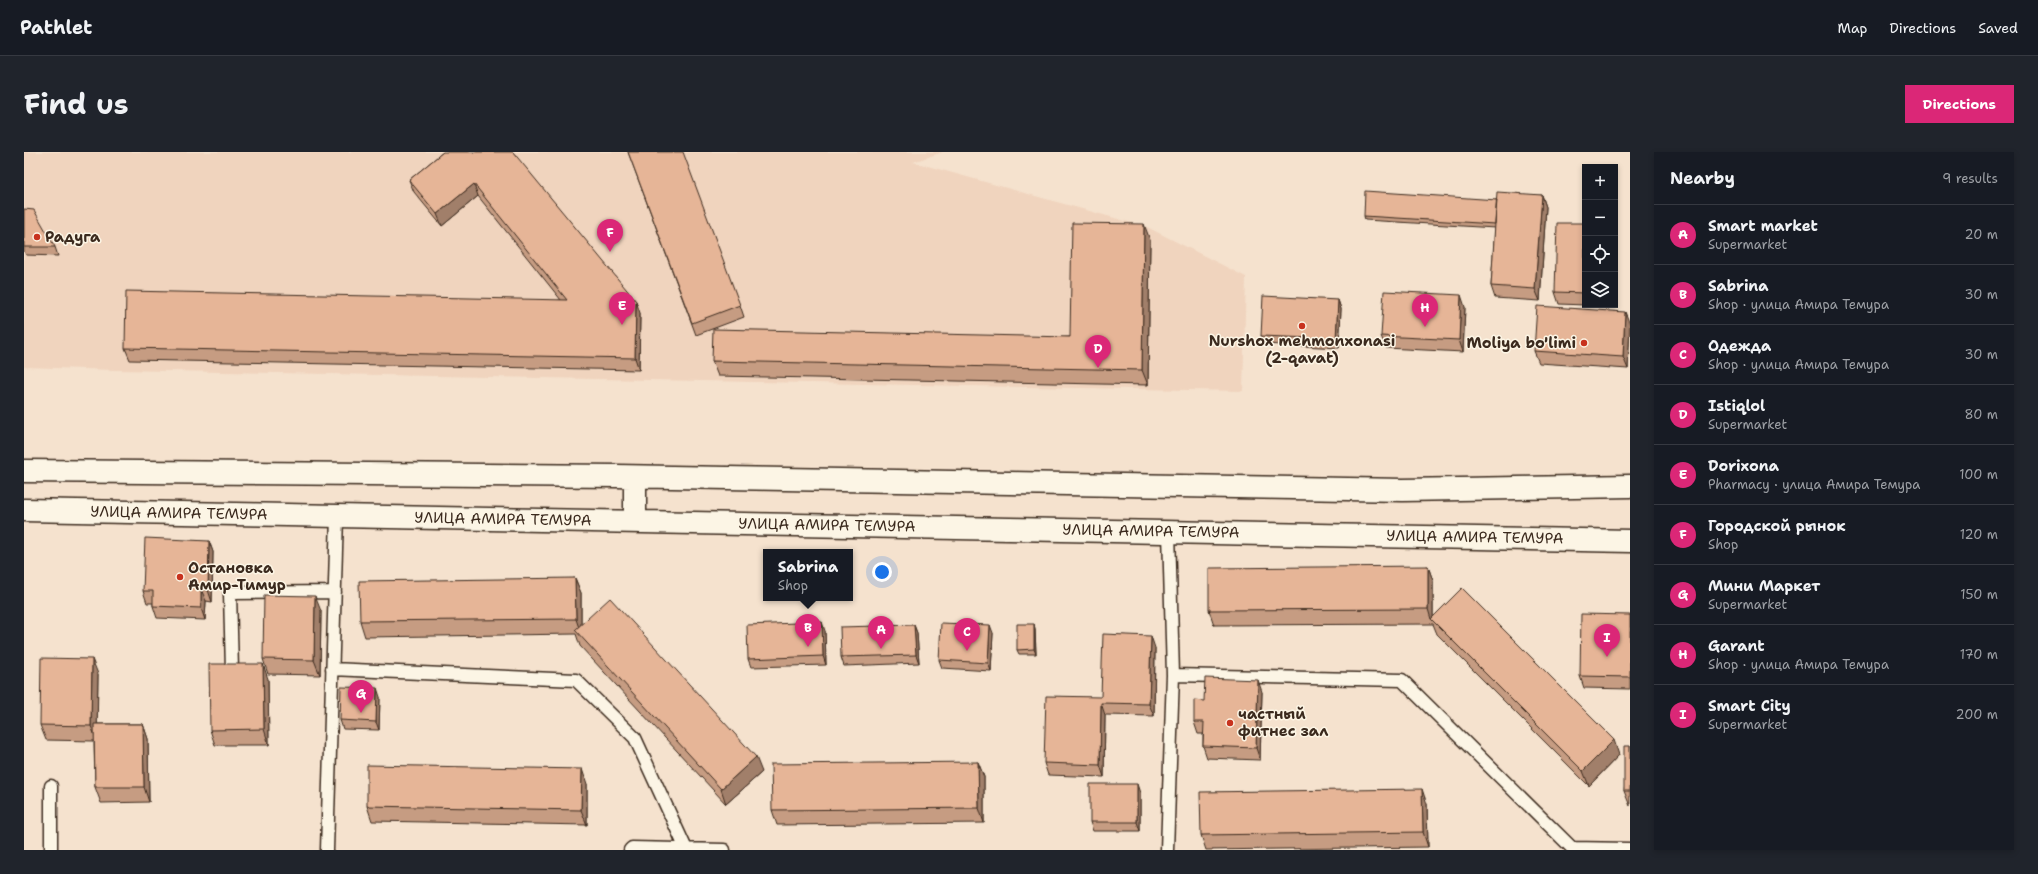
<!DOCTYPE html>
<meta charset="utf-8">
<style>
:root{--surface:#171b24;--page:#20242c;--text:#f1f3f6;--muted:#9ea1a6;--line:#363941;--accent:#db2777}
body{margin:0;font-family:"Shantell Sans",sans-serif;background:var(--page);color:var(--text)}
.controls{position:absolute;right:12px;top:12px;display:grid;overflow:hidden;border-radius:0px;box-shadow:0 2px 6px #0003}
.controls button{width:36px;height:36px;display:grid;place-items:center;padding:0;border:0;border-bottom:1px solid var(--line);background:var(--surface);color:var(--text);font:20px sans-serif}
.you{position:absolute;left:858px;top:420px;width:14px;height:14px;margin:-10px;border:3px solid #fff;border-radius:50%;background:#1a73e8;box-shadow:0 0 0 6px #1a73e833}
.badge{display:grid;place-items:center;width:26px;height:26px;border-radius:50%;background:var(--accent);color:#fff;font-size:13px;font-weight:700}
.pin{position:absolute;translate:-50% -33px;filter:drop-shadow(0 1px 2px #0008)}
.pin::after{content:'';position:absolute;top:21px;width:14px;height:12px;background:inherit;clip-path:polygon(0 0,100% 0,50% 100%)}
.popup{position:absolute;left:739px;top:397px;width:90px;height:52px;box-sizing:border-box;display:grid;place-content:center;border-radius:0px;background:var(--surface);filter:drop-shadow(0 1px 3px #0005);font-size:13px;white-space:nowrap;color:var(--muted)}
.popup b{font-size:15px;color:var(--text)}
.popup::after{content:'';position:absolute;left:50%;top:100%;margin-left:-8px;border:8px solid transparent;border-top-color:var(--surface)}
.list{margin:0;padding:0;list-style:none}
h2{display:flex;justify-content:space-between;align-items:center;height:52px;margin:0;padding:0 16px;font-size:17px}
h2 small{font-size:13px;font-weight:400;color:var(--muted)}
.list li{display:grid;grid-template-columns:26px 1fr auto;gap:12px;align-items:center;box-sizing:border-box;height:60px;padding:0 16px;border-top:1px solid var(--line)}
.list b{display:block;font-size:15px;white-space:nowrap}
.list p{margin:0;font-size:13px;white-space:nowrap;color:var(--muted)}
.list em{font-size:13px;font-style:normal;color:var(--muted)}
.icon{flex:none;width:22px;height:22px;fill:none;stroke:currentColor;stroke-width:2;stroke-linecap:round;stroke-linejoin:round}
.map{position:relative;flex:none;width:1606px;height:698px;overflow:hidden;border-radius:0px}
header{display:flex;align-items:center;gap:24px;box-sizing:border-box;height:56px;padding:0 20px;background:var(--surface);border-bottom:1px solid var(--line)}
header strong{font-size:19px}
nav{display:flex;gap:22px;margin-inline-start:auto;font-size:14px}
.intro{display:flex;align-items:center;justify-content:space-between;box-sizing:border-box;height:96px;padding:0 24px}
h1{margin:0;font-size:28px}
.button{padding:10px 18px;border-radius:0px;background:var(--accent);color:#fff;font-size:14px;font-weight:700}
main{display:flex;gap:24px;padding:0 24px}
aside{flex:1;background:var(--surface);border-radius:0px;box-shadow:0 2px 6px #0003}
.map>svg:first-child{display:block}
</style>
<header>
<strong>Pathlet</strong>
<nav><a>Map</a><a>Directions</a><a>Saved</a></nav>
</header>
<div class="intro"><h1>Find us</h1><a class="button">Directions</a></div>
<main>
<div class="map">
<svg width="1606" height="698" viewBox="0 0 1606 698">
<rect width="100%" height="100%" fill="#f5e2ce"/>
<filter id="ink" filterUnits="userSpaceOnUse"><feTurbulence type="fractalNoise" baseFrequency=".025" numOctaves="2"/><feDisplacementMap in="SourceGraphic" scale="8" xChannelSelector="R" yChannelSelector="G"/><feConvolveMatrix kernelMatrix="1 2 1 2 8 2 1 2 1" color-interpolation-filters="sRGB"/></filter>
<g filter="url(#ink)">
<path fill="#f0d4be" d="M0 0H919L889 10 1123 75 1222 125 1219 239 92 218 0 215Z"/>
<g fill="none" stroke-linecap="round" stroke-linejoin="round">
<g stroke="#3b2a1e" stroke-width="15">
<path id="service" d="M1145 380 1149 523 1378 528 1548 696 1606 697
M308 517 552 528 611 586 662 697
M208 518 206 441 311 440
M27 634V698
M303 698 313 364
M606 698 608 696 700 698
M1143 698 1149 523"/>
</g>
<g stroke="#3b2a1e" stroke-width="25">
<path id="primary" d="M0 319 593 324 1379 338 1606 334
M611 325V370
M0 358 1606 389"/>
</g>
<use href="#service" stroke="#fcf5e5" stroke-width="12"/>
<use href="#primary" stroke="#fcf5e5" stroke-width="22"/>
</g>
<path fill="#c69c82" stroke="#3b2a1e" d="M419 0 616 161 615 218 106 208 101 196 537 148 454 44 418 74 390 40 385 28Z
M604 0 716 153 720 165 672 183Z
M1518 43 1522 55 1516 149 1471 146 1467 134 1471 76 1341 68 1340 64 1473 48Z
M0 57 31 95 34 104 2 103 0 99Z
M1561 71V153L1535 152 1531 140Z
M1126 88 1124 233 694 224 688 209 1046 185Z
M1314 148 1317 157 1315 196 1240 192 1237 184Z
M1441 155 1439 200 1362 196 1357 184Z
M1606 172 1604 217 1515 211 1510 199Z
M185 389 189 400 188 450 182 449 181 468 133 466 129 454V451H123L119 439Z
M1404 414 1409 429V465L1595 603 1565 634 1413 482 1409 472 1190 473 1185 458Z
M551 426 557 441V473L738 620 702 652 556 494 552 482 341 485 336 469Z
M297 459 296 523 244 522 239 507Z
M1606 463V537L1560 536 1556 524Z
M1010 472 1011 477 1012 502H995L993 498Z
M890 473 893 481 895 511 820 514 817 505Z
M801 479 802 513 727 515 724 507Z
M969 481 967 519 918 516 915 508Z
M1131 496 1130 564 1081 563 1080 625 1024 623 1020 611 1077 545Z
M74 522 73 572H119L124 587 125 650 77 651 71 635 70 589 22 588 16 573Z
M244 527 245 593H191L186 578Z
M1238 540 1236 608 1183 606 1179 594V582H1174L1170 570 1180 549Z
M356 545 355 578 319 577 316 568Z
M1606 594V654L1600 639Z
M954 610 960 625V671L753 673 748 658Z
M563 632V673L348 669 343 654Z
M1116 641V679H1069L1066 670Z
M1403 652 1404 695 1182 698 1177 683Z"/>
<path fill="#a17f6a" stroke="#3b2a1e" d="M450 32 454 44 418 74 413 62Z
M1518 43 1522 55 1516 149 1511 137Z
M1120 72 1126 88 1124 233 1118 218Z
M1437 143 1441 155 1439 200 1435 188Z
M1314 148 1317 157 1315 196 1312 187Z
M612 149 616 161 615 218 611 206Z
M1601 160 1606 172 1604 217 1599 205Z
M185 389 189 400 188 450 184 438Z
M1404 414 1409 429V469L1407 467 1404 457Z
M551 426 557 441V482L552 467Z
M177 437 182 449 181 468 177 456Z
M291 444 297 459 296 523 290 508Z
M798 470 801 479 802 513 799 504Z
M1010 472 1011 477 1012 502 1010 497Z
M890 473 893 481 895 511 892 503Z
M966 473 969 481 967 519 964 511Z
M1127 484 1131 496 1130 564 1125 552Z
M68 507 74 522 73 589 67 574Z
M239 512 244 527 245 593 240 577Z
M1234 528 1238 540 1236 608 1232 596Z
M353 536 356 545 355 578 352 570Z
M1077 551 1081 563 1080 625 1076 613Z
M119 572 124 587 125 650 120 635Z
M1590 588 1595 603 1565 634 1559 619Z
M732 605 738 620 702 652 697 637Z
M954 610 960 625V671L955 656Z
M558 617 563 632V673L557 658Z
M1113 632 1116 641V679L1113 670Z
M1398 637 1403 652 1404 695 1399 680Z"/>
<path fill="#e6b597" stroke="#3b2a1e" d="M419 0H489L612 149 611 206 101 196 102 139 543 148 450 32 413 62 385 28Z
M604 0H659L716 153 668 171Z
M1341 39 1473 48 1471 72 1340 64Z
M1473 40 1518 43 1511 137 1467 134Z
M0 57 10 58 31 95H0Z
M1048 71 1120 72 1118 218 688 209 689 177 1046 185Z
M1533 71H1561V141L1531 140Z
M1360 139 1437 143 1435 188 1357 184Z
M1239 144 1314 148 1312 187 1237 184Z
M1513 154 1601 160 1599 205 1510 199Z
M121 386 185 389 184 438 177 437V456L129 454V439H119Z
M1404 414V457L1185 458V416Z
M551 426 552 467 336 469 335 429Z
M1438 436 1590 588 1559 619 1407 467Z
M240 443 291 444 290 508 239 507Z
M586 446 732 605 697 637 551 478Z
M1557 462 1606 463V525L1556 524Z
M798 470 799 504 724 507 723 473Z
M917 471 966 473 964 511 915 508Z
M993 472H1010V497L993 498Z
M890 473 892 503 817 505 816 475Z
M1079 482 1127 484 1125 552 1077 551 1076 613 1020 611 1022 544 1077 545Z
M17 506 68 507 67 574 16 573Z
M185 512H239L240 577 186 578Z
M1181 526 1234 528 1232 596 1179 594 1180 570H1170V548L1180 549Z
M317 535 353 536 352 570 316 568Z
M70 572H119L120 635H71Z
M1600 594H1606V639H1600Z
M954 610 955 656 748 658 747 612Z
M343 613 558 617 557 658 343 654Z
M1066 632H1113V670H1066Z
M1398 637 1399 680 1177 683 1176 640Z"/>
</g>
<g fill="#c8321e" stroke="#fcf5e5" stroke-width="1.5">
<circle cx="13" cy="85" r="4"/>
<circle cx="1278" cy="174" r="4"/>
<circle cx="1560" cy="191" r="4"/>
<circle cx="156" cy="425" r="4"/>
<circle cx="1206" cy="571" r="4"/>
</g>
<g text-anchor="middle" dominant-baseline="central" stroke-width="3" stroke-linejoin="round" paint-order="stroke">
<g font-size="15" font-weight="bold" fill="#3b2a1e" stroke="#fcf5e5" text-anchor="start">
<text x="21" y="85">Радуга</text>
<text x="1278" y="189" text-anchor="middle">Nurshox mehmonxonasi<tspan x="1278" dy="17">(2-qavat)</tspan></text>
<text x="1552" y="191" text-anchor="end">Moliya bo'limi</text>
<text x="164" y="416">Остановка<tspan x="164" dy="17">Амир-Тимур</tspan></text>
<text x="1214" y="562">частный<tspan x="1214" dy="17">фитнес зал</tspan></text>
</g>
<g font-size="15" fill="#3b2a1e" stroke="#fcf5e5">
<text transform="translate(155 361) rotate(1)">УЛИЦА АМИРА ТЕМУРА</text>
<text transform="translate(479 367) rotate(1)">УЛИЦА АМИРА ТЕМУРА</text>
<text transform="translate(803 373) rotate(1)">УЛИЦА АМИРА ТЕМУРА</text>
<text transform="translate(1127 379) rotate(1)">УЛИЦА АМИРА ТЕМУРА</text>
<text transform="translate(1451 385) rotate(1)">УЛИЦА АМИРА ТЕМУРА</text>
</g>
</g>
</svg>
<div class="controls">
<button>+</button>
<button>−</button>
<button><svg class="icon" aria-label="locate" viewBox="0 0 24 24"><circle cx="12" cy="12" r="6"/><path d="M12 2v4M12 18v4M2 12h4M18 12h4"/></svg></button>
<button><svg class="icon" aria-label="layers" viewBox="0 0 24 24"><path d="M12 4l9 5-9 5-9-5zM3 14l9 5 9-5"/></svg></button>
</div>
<div class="you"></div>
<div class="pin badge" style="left:857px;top:497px">A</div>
<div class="pin badge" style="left:784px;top:495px">B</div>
<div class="popup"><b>Sabrina</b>Shop</div>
<div class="pin badge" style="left:943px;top:499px">C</div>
<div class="pin badge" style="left:1074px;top:216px">D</div>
<div class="pin badge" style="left:598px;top:173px">E</div>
<div class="pin badge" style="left:586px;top:100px">F</div>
<div class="pin badge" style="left:337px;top:561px">G</div>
<div class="pin badge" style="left:1401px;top:175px">H</div>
<div class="pin badge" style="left:1583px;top:505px">I</div>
</div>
<aside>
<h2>Nearby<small>9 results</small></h2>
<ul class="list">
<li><span class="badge">A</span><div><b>Smart market</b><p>Supermarket</p></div><em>20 m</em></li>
<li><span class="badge">B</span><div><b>Sabrina</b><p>Shop · улица Амира Темура</p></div><em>30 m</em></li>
<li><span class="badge">C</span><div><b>Одежда</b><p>Shop · улица Амира Темура</p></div><em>30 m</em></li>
<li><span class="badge">D</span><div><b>Istiqlol</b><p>Supermarket</p></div><em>80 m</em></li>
<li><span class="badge">E</span><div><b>Dorixona</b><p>Pharmacy · улица Амира Темура</p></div><em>100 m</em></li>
<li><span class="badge">F</span><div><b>Городской рынок</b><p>Shop</p></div><em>120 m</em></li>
<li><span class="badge">G</span><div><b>Мини Маркет</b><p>Supermarket</p></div><em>150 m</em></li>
<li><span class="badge">H</span><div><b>Garant</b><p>Shop · улица Амира Темура</p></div><em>170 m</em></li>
<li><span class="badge">I</span><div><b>Smart City</b><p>Supermarket</p></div><em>200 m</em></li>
</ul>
</aside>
</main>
